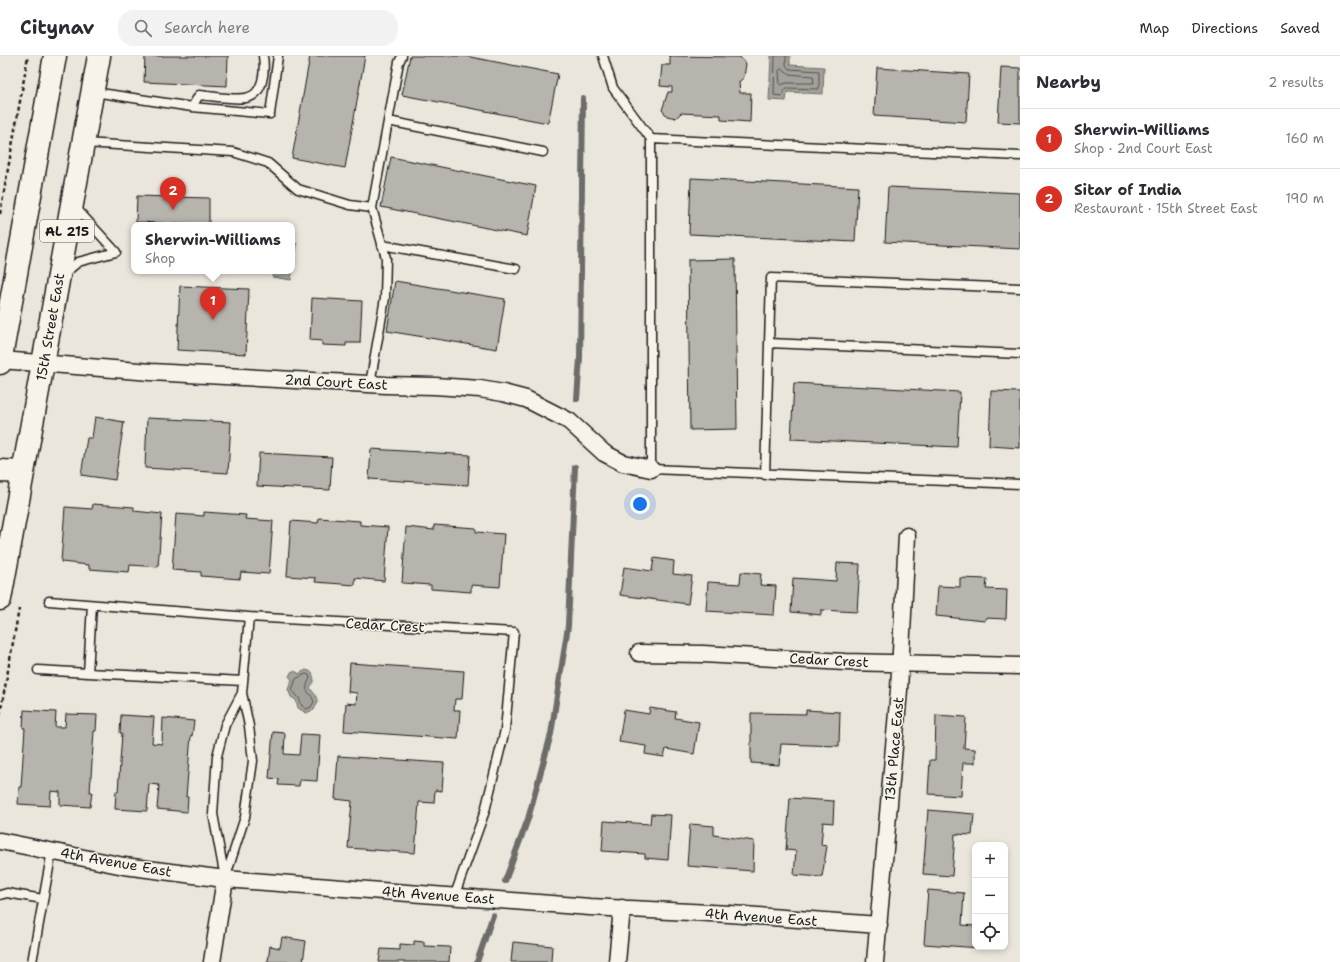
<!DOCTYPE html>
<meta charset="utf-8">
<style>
:root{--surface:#fff;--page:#f2f2f3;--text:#2b2b33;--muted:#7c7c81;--line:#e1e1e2;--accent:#d93025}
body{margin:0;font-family:"Shantell Sans",sans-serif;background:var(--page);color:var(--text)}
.controls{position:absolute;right:12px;bottom:12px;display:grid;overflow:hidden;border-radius:8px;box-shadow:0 2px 6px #0003}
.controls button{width:36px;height:36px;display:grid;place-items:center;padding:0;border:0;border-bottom:1px solid var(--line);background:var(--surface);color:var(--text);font:20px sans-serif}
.you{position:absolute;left:640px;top:448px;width:14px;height:14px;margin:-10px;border:3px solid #fff;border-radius:50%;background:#1a73e8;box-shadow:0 0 0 6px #1a73e833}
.badge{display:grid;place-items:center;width:26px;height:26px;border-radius:50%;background:var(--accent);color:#fff;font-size:13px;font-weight:700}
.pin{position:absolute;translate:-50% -33px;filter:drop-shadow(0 1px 2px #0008)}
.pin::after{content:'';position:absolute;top:21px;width:14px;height:12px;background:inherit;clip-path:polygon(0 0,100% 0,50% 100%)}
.popup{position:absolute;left:131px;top:166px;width:164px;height:52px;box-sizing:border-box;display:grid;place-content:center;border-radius:8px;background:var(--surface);filter:drop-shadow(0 1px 3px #0005);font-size:13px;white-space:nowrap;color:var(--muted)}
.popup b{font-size:15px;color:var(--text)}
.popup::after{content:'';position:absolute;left:50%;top:100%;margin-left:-8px;border:8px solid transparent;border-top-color:var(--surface)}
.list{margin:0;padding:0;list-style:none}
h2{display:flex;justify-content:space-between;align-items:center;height:52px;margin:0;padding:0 16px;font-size:17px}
h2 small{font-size:13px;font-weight:400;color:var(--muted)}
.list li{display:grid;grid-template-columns:26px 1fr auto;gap:12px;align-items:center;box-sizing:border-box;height:60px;padding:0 16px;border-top:1px solid var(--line)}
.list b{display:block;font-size:15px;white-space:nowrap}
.list p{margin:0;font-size:13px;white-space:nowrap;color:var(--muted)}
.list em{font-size:13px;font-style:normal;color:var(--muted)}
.icon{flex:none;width:22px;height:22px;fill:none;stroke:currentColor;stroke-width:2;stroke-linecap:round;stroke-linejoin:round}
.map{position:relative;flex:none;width:1020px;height:906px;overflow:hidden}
header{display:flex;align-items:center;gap:24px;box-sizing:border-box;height:56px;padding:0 20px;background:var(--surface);border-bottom:1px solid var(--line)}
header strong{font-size:19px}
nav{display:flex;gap:22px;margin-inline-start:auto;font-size:14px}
.search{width:280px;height:36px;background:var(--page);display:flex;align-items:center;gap:10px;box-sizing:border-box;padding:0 14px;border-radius:16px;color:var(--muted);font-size:15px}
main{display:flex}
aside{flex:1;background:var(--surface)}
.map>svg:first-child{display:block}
</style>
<header>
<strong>Citynav</strong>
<div class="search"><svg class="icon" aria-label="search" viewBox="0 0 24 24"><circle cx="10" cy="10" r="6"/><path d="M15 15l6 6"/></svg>Search here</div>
<nav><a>Map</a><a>Directions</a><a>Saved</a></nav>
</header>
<main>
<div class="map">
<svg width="1020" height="906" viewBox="0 0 1020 906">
<rect width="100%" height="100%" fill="#eae6dc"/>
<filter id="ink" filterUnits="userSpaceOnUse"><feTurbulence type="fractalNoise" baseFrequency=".025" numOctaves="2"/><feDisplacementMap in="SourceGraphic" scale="8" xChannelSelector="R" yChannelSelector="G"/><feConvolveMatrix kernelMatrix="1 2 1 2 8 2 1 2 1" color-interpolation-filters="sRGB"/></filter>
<g filter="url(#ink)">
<path fill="#a3a19a" stroke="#6d6c68" d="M771 0H790V9L824 11 823 38 787 36 786 45 769 44Z
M292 187 297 188 291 224 272 221 273 215H292Z
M306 614 312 616 314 624 310 632 316 640 318 645 314 654 306 657 298 652 296 644 291 641 288 633 292 624 289 620 292 615 297 616 298 618Z"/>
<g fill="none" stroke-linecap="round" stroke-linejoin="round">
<path stroke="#52514e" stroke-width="1" d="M775 0 774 39 782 40 784 34 787 32 819 33V15L789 13 786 9V0
M781 13 789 18 813 20 814 27H787L780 29 779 15Z
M306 618 309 619 310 622C302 638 310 633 314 646L311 651 306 653 302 650 299 642 292 634 296 623Z"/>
<path stroke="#6d6c68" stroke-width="6" d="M577 343 580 302 583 42
M505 825 528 763 551 678 568 570 575 411
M477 906 493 859"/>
</g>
<path fill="#b6b4ac" stroke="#1c1c1c" d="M145 0H228L227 30 144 26Z
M310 0H365L345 112 292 102Z
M410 0H465L558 18 548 67 402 39Z
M668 0 740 1 746 8 744 21 739 26 740 37H751L750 66 721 64V59L681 57 676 62 667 60 662 54 668 36H672V31L660 30 662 9H670V0Z
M1001 11 1020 12V67L998 66Z
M877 12 969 18 966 66 874 60Z
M391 101 536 130 527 180 381 151Z
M691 122 858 131 855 186 689 178Z
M888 131 1020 137V193L885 186Z
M137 140 209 142V168L173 167V169H161L162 167 136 166Z
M735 203 737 373 690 374 688 204Z
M395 225 505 243 497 293 387 275Z
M180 230 249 233 246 298 177 294Z
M312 242 362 245 360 287H346V290L322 289V285L310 284Z
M794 327 960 336 957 391 791 383Z
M991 335 1020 336V392L989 390Z
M95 361 124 366 115 424 81 419 87 382H92Z
M147 362 231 366 228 417 145 412Z
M371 393 470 399 468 429 369 423Z
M259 397 332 401 330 434 257 430Z
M93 448 134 451V455L162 458 158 511 130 509 129 516 89 513V509L61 506 65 451 92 453Z
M204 456 246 459 245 463 273 465 269 518 241 516 240 523 201 520V516L172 514 176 458 204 460Z
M319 462 360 465V469L388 471 384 525 355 522V529L315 526 316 522 287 520 291 465 318 467Z
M434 469 476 472V476L504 478 500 531 471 529V536L431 533V529L402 527 406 471 434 474Z
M654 502 674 505 673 518 692 520 688 548 620 539 624 511 652 515Z
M837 507 860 508 857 556 821 554V559L791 556 793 522 836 525Z
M741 516 761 518 760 529 776 530 774 559 706 555 708 526 740 528Z
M960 522 987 523 986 533 1007 534 1006 563 985 562V565L936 560 938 530 960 531Z
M350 607 464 615 462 643H455L454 654H460L458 683 344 675 346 647 356 648 357 637 348 636Z
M650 652 676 656 675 662 699 666 694 698 666 693 664 701 645 698 646 690 619 686 624 654 649 658Z
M24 654 56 656 55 671H65L66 658 97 659 96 675H94L90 736H92L90 751 60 749V736L51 735 50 750 18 748 19 731H21L25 672H23Z
M806 654 840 656 839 690 781 688 779 709 751 707V657L806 658Z
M121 659 154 661 152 687 162 688 163 662 194 665 192 680 191 679 186 741H188L187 756 157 753 159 729 149 728 147 755 115 753 116 735 118 736 122 677H120Z
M936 659 966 661 964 692 975 693V707H963L961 740 928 738 930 704H935Z
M273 676 285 677 284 698 299 699 301 678 320 679 317 725 300 724 299 730 278 729 279 723 269 722Z
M338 700 444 707 442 735 435 734 434 747 419 746 415 797 348 792 352 745 335 743Z
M790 742 834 745 833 767 823 766 821 789 827 790 822 821 794 819 796 795 786 794Z
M928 754 974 758 972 779 955 778 952 820 923 818Z
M651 758 671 759 668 804 645 802V798L602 795 604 765 650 768Z
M690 768 714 770V779L754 785 753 815 687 810Z
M928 834 964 837 962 869 975 870V891L980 892 924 888Z
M282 881 306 885 303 906H266L268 905 270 890 280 892Z
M414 885 424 886V890L450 891 449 906H379L381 893 400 894V888L414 889Z
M513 886 552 890 551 906H511Z"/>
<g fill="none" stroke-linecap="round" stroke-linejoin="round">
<g stroke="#1c1c1c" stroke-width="11">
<path id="service" d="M603 0 613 32 651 83V413L1020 428
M94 36 192 51 270 58 278 0
M192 51 199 39C212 40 233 44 246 42 264 39 265 14 263 0
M388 65 543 96
M651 83 1020 100
M84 87 233 96 268 107 298 133 350 149 372 152 386 202 385 242 370 328
M372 152 399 6 402 0
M382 189 516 213
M64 218 78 206 116 196 74 150
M769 287 1020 298
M765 419 771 222 1020 232
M49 545 249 561
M92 549 88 617 243 625
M38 614 88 617
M225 822 213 758 217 700 225 669 242 637
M225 823 245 761 253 705 249 670 242 637 249 561 514 576 505 674 485 755 454 841
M0 839 7 837 43 843
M32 906 52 795"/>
</g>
<g stroke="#1c1c1c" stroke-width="19">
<path id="minor" d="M1 304 151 316 386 329 435 330 480 333 503 337 526 343 569 365 604 397 623 407 651 413
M639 597 703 598 845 606 1020 610
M0 785 124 810 225 823 590 851 730 858 879 869
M212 906 225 823
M617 906 622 852
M875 906 899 634 907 480"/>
</g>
<g stroke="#1c1c1c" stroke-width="25">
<path id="primary" d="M0 307 55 0
M0 415 23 416
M0 543 99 0"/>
</g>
<path stroke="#1c1c1c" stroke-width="2.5" stroke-dasharray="4 3" stroke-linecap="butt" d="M0 158 28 0
M0 659 19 553"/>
<use href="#service" stroke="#f7f3e8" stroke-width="8"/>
<use href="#minor" stroke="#f7f3e8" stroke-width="16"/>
<use href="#primary" stroke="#f7f3e8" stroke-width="22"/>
</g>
</g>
<g text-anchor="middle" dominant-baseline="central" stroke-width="3" stroke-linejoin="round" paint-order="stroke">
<rect fill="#f7f3e8" stroke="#5e5c59" stroke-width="1" x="40" y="164" width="54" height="22" rx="3"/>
<g font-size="13" font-weight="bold" fill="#1c1c1c">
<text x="67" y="175">AL 215</text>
</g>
<g font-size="14" fill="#1c1c1c" stroke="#f7f3e8">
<text transform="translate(50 271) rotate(-80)">15th Street East</text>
<text transform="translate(336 326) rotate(3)">2nd Court East</text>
<text transform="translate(385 569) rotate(3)">Cedar Crest</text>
<text transform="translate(829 604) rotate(3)">Cedar Crest</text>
<text transform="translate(894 693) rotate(-85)">13th Place East</text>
<text transform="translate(116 806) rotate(10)">4th Avenue East</text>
<text transform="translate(438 839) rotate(4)">4th Avenue East</text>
<text transform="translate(761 861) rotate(4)">4th Avenue East</text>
</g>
</g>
</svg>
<div class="controls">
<button>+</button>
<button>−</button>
<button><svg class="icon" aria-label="locate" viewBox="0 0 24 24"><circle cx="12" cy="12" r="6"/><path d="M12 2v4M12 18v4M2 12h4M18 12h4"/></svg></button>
</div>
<div class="you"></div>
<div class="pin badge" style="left:213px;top:264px">1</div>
<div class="popup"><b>Sherwin-Williams</b>Shop</div>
<div class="pin badge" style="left:173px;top:154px">2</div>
</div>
<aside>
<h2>Nearby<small>2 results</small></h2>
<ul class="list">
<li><span class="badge">1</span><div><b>Sherwin-Williams</b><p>Shop · 2nd Court East</p></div><em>160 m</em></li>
<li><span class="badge">2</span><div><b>Sitar of India</b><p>Restaurant · 15th Street East</p></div><em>190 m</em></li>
</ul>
</aside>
</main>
